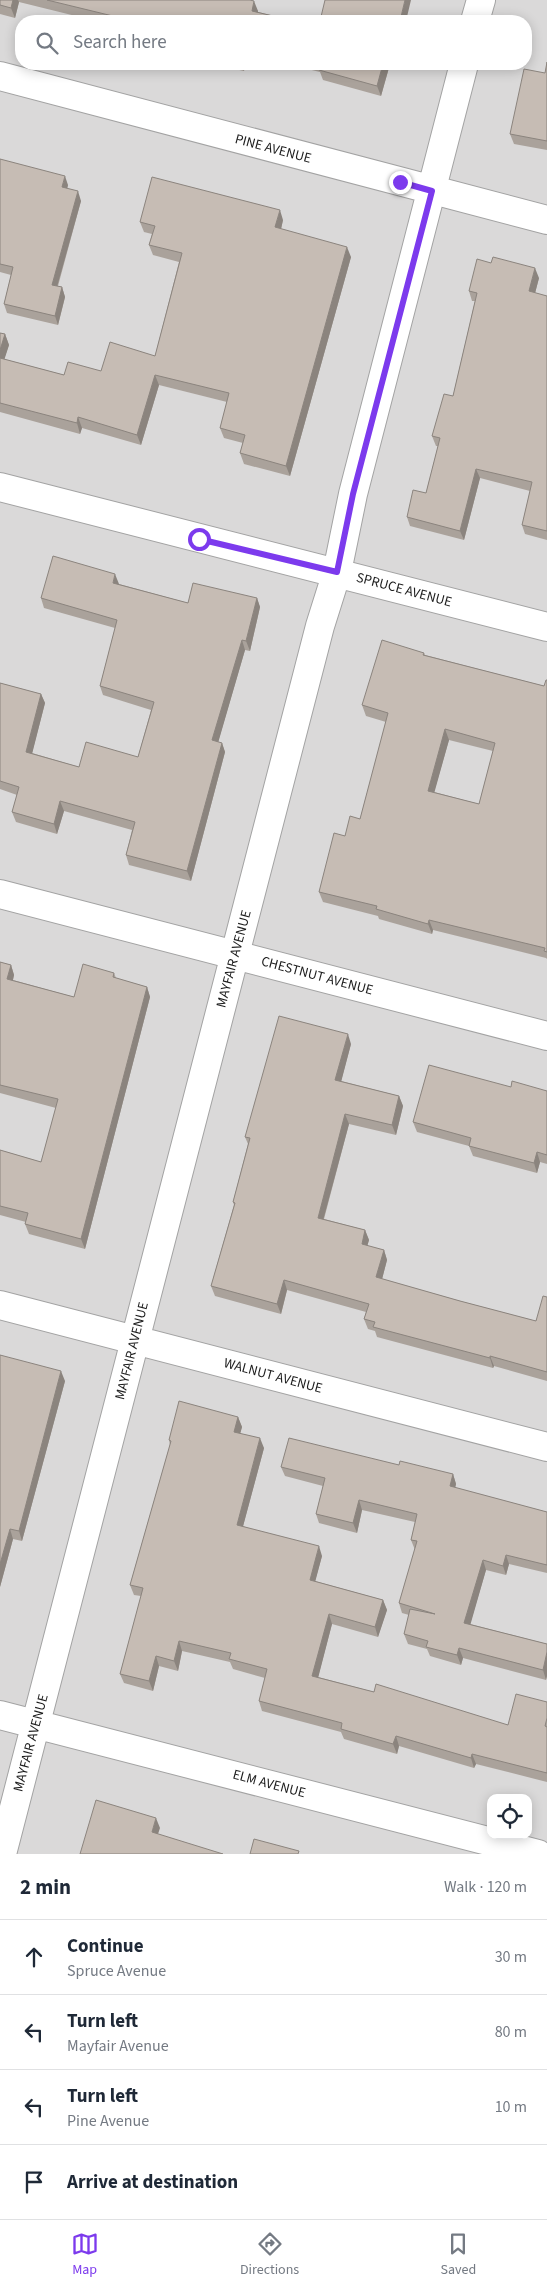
<!DOCTYPE html>
<meta charset="utf-8">
<style>
:root{--surface:#fff;--page:#f2f2f3;--text:#1f2937;--muted:#747a83;--line:#e0e1e3;--accent:#7c3aed}
body{margin:0;font-family:"Source Sans 3",sans-serif;background:var(--page);color:var(--text)}
.controls{position:absolute;right:15px;bottom:15px;display:grid;overflow:hidden;border-radius:10px;box-shadow:0 2px 12px #0003}
.controls button{width:45px;height:45px;display:grid;place-items:center;padding:0;border:0;border-bottom:1px solid var(--line);background:var(--surface);color:var(--text);font:25px sans-serif}
.stop{position:absolute;width:15px;height:15px;margin:-11px;border:4px solid #7c3aed;border-radius:50%;background:#fff}
.stop.end{background:#7c3aed;border-color:#fff;box-shadow:0 1px 5px #0008}
.list{margin:0;padding:0;list-style:none}
h2{display:flex;justify-content:space-between;align-items:center;height:65px;margin:0;padding:0 20px;font-size:21px}
h2 small{font-size:16px;font-weight:400;color:var(--muted)}
.list li{display:grid;grid-template-columns:32px 1fr auto;gap:15px;align-items:center;box-sizing:border-box;height:75px;padding:0 20px;border-top:1px solid var(--line)}
.list b{display:block;font-size:19px;white-space:nowrap}
.list p{margin:0;font-size:16px;white-space:nowrap;color:var(--muted)}
.list em{font-size:16px;font-style:normal;color:var(--muted)}
.icon{flex:none;width:28px;height:28px;fill:none;stroke:currentColor;stroke-width:2;stroke-linecap:round;stroke-linejoin:round}
.map{position:relative;flex:none;width:547px;height:1854px;overflow:hidden}
.search{position:absolute;background:var(--surface);box-shadow:0 2px 12px #0003;left:15px;right:15px;top:15px;height:55px;display:flex;align-items:center;gap:12px;box-sizing:border-box;padding:0 18px;border-radius:20px;color:var(--muted);font-size:19px}
.sheet{height:365px;background:var(--surface)}
nav{display:flex;justify-content:space-around;align-items:center;box-sizing:border-box;height:70px;border-top:1px solid var(--line);background:var(--surface);font-size:14px;color:var(--muted)}
nav a{display:grid;justify-items:center;gap:2px}
nav .on{color:var(--accent)}
.map>svg:first-child{display:block}
</style>
<div class="map">
<svg width="547" height="1854" viewBox="0 0 547 1854">
<rect width="100%" height="100%" fill="#eeeae1"/>
<path fill="#dad9d9" fill-rule="evenodd" d="M0 0H547V1854H0ZM21 21H526V64H21ZM491 1798H528V1835H491Z"/>
<g fill="none" stroke-linecap="round" stroke-linejoin="round">
<g stroke="#a3a3a3" stroke-width="30">
<path id="street" d="M475 21 481 0
M0 76 547 220
M0 487 547 627
M0 894 547 1036
M0 1305 547 1447
M0 1715 538 1854
M2 1854 320 626 337 572 353 494 464 64"/>
</g>
<use href="#street" stroke="#fff" stroke-width="28"/>
</g>
<path fill="#aaa29b" fill-rule="evenodd" d="M0 0H250L258 11V12L294 21H96L19 2 15 18 0 14Z
M547 62V150L514 144 510 134 545 73Z
M211 64H245L244 71Z
M287 64H390L381 96 323 80 320 72Z
M0 159 68 185 67 189 81 201 58 286 62 287 65 297 58 325 7 313 4 304 11 275 0 272Z
M283 220 281 229 351 257 290 476 244 464 240 453 243 443 224 438 220 428 227 402 159 385 141 445 82 428 80 434 0 412V333L5 334 9 345 4 359 64 375 101 371 155 356 179 262 153 255 149 245 152 234 144 232 140 222Z
M539 278 535 293 547 296V540L525 534 522 525 530 491 480 478 464 540 410 526 407 517 426 493 438 446H436L432 436 453 396 475 301H472L469 291Z
M119 584 188 603 257 598 260 607 250 651 245 650 218 742 222 743 225 752 191 881 129 865 126 855 132 830 64 811 57 834 16 822 12 812 17 795 0 789V683L41 694 45 703 32 753 79 767 138 757 151 710 103 695 100 686 115 628 44 608 41 598Z
M424 653 425 655 544 686 547 680V959L546 958 433 930 432 934 379 919 378 916 323 902 319 892 345 836 360 819 386 722 366 716 362 705ZM449 740 493 751 479 804 434 792Z
M0 962 11 965 14 975 13 980 74 997 114 973 116 978 147 987 150 997 85 1249 29 1234 25 1224 26 1222 0 1215V1150L41 1162 56 1108 0 1093Z
M351 1044 341 1081 399 1096 403 1106 396 1135 349 1124 324 1219 365 1230 369 1240 367 1246 384 1250 387 1260 382 1279 460 1301 536 1321 547 1297V1381L494 1366 493 1368 377 1337 375 1331 368 1329 364 1319 366 1312 287 1290 281 1314 215 1296 211 1286 234 1205 233 1202 248 1144 245 1137Z
M511 1087 547 1091V1164L540 1162 537 1173 473 1156 469 1146 417 1132 413 1122Z
M0 1355 65 1381 22 1541 13 1539 0 1587Z
M238 1417 242 1427 240 1433 264 1448 243 1526 322 1556 315 1581 383 1600 387 1610 378 1637 332 1624 318 1677 374 1692 508 1725 547 1702V1782L476 1764 474 1768 399 1746 397 1754 344 1739 341 1732 262 1711 259 1701 265 1678 233 1669 230 1662 182 1651 178 1671 159 1666 153 1691 124 1683 120 1674 141 1596 134 1595 130 1585 170 1445 169 1440Z
M399 1465 453 1474 456 1484 455 1488 547 1512V1573L509 1564 506 1575 486 1570 470 1624 547 1644V1676L546 1680 463 1658 461 1665 430 1656 427 1649 408 1644 404 1634 409 1615 402 1613 399 1603 415 1550 411 1540 415 1522 362 1510 357 1533 319 1523 316 1514 323 1486 285 1476 281 1467Z"/>
<path fill="#8b847e" d="M13 0H18L19 2 15 18 11 8Z
M405 0H411L406 21H400Z
M254 1 258 11 256 21 252 11Z
M241 64H245L244 71Z
M383 64H390L381 96 377 86Z
M65 176 68 185 65 196 62 187Z
M78 191 81 201 55 294 52 285Z
M280 210 283 220 279 238 275 227Z
M347 247 351 257 290 476 286 466Z
M535 268 539 278 533 301 529 291Z
M62 287 65 297 58 325 55 316Z
M5 334 9 345 2 367 0 363V350Z
M155 375 159 385 141 445 137 435Z
M78 417 82 428 80 434 77 423Z
M476 469 480 478 464 540 460 531Z
M115 574 119 584 116 592 113 583Z
M257 598 260 607 250 651 246 641Z
M242 640 245 650 216 750 212 740Z
M41 694 45 703 30 762 26 752Z
M445 729 449 740 432 801 428 791Z
M222 743 225 752 191 881 187 871Z
M60 801 64 811 57 834 54 824Z
M429 920 433 930 432 934 428 924Z
M11 965 14 975 11 988 7 979Z
M147 987 150 997 85 1249 81 1239Z
M348 1034 351 1044 339 1090 335 1080Z
M399 1096 403 1106 396 1135 392 1125Z
M345 1114 349 1124 321 1228 318 1218Z
M537 1152 540 1162 537 1173 534 1163Z
M365 1230 369 1240 365 1254 362 1244Z
M384 1250 387 1260 380 1287 376 1277Z
M284 1280 287 1290 281 1314 277 1304Z
M490 1356 494 1366 493 1368 490 1358Z
M61 1371 65 1381 22 1541 19 1531Z
M238 1417 242 1427 238 1442 234 1432Z
M260 1438 264 1448 241 1534 237 1525Z
M453 1474 456 1484 453 1496 450 1486Z
M359 1500 362 1510 357 1533 353 1523Z
M10 1529 13 1539 0 1587V1564Z
M319 1546 322 1556 313 1590 310 1580Z
M506 1555 509 1564 506 1575 503 1566Z
M483 1560 486 1570 468 1633 464 1623Z
M383 1600 387 1610 378 1637 375 1627Z
M329 1614 332 1624 316 1686 312 1676Z
M179 1641 182 1651 178 1671 174 1661Z
M459 1648 463 1658 461 1665 457 1655Z
M547 1652V1676L546 1680 543 1670Z
M156 1656 159 1666 153 1691 149 1681Z
M396 1736 399 1746 397 1754 393 1744Z
M472 1754 476 1764 474 1768 471 1758Z
M156 1818 160 1828 155 1843 152 1832Z"/>
<path fill="#c6bcb4" stroke="#8b847e" fill-rule="evenodd" d="M0 0H13L11 8 0 5Z
M47 0H250L254 1 252 11 294 21H125L121 20V18Z
M325 0H405L400 21H320Z
M547 62V141L510 134 524 69 545 73Z
M321 64H383L377 86 319 70Z
M0 159 65 176 62 187 78 191 52 285 62 287 55 316 4 304 13 267 0 264Z
M152 177 280 210 275 227 347 247 286 466 240 453 245 435 220 428 229 393 155 375 137 435 78 417 77 423 0 403V358L64 375 68 362 101 371 110 342 155 356 182 253 149 245 155 226 140 222Z
M493 257 535 268 529 291 547 296V531L522 525 532 482 476 469 460 531 407 517 413 490 426 493 440 438 432 436 444 394 453 396 477 293 469 291 477 259 491 263Z
M0 333 5 334 0 350Z
M53 556 115 574 113 583 188 603 193 583 257 598 246 641 242 640 212 740 222 743 187 871 126 855 135 822 60 801 54 824 12 812 19 787 0 781V683L41 694 26 752 79 767 86 742 138 757 154 702 100 686 117 620 41 598Z
M382 640 424 653 423 655 544 686 546 680H547V952L544 951 545 948 429 920 428 924 376 909 377 906 319 892 334 833 345 836 350 816 360 819 388 713 362 705ZM445 729 495 743 479 804 428 791Z
M0 962 11 965 7 979 74 997 83 964 114 973 113 977 147 987 81 1239 25 1224 28 1213 0 1206V1150L41 1162 58 1099 0 1085Z
M279 1016 348 1034 335 1080 399 1096 392 1125 345 1114 318 1218 365 1230 362 1244 384 1250 376 1277 460 1301 536 1321 543 1296 547 1297V1372L490 1356V1358L373 1327 375 1322 364 1319 369 1304 284 1280 277 1304 211 1286 235 1203 233 1202 250 1138 245 1137Z
M429 1065 511 1087 512 1081 547 1091V1155L537 1152 534 1163 469 1146 471 1138 413 1122Z
M0 1355 61 1371 19 1531 10 1529 0 1564Z
M179 1401 238 1417 234 1432 260 1438 237 1525 319 1546 310 1580 383 1600 375 1627 329 1614 312 1676 374 1692 376 1684 508 1725 516 1694 547 1702V1718L545 1726 547 1727V1773L472 1754 471 1758 396 1736 393 1744 341 1729 342 1723 259 1701 267 1669 229 1659 231 1653 179 1641 174 1661 156 1656 149 1681 120 1674 143 1588 130 1585 171 1441 169 1440Z
M289 1438 399 1465 400 1461 453 1474 450 1486 547 1512V1565L506 1555 503 1566 483 1560 464 1623 547 1644V1652L543 1670 459 1648 457 1655 426 1647 428 1641 404 1634 410 1609 435 1614 399 1603 417 1541 411 1540 417 1514 359 1500 353 1523 316 1514 325 1478 281 1467Z
M96 1800 156 1818 152 1832 223 1854H80Z
M254 1839 299 1851 298 1854H250Z"/>
<g fill="none" stroke-linecap="round" stroke-linejoin="round">
<path stroke="#7c3aed" stroke-width="6" d="M199 539 337 572 353 494 432 191 400 182"/>
</g>
<g text-anchor="middle" dominant-baseline="central" stroke-width="5" stroke-linejoin="round" paint-order="stroke">
<g font-size="14" fill="#1c1c1c" stroke="#fff">
<text transform="translate(273 149) rotate(15)">PINE AVENUE</text>
<text transform="translate(404 590) rotate(15)">SPRUCE AVENUE</text>
<text transform="translate(234 959) rotate(-75)">MAYFAIR AVENUE</text>
<text transform="translate(317 976) rotate(15)">CHESTNUT AVENUE</text>
<text transform="translate(132 1351) rotate(-76)">MAYFAIR AVENUE</text>
<text transform="translate(273 1376) rotate(15)">WALNUT AVENUE</text>
<text transform="translate(31 1743) rotate(-75)">MAYFAIR AVENUE</text>
<text transform="translate(269 1784) rotate(15)">ELM AVENUE</text>
</g>
</g>
</svg>
<div class="controls">
<button><svg class="icon" aria-label="locate" viewBox="0 0 24 24"><circle cx="12" cy="12" r="6"/><path d="M12 2v4M12 18v4M2 12h4M18 12h4"/></svg></button>
</div>
<div class="stop" style="left:199px;top:539px"></div>
<div class="stop end" style="left:400px;top:182px"></div>
<div class="search"><svg class="icon" aria-label="search" viewBox="0 0 24 24"><circle cx="10" cy="10" r="6"/><path d="M15 15l6 6"/></svg>Search here</div>
</div>
<section class="sheet">
<h2>2 min<small>Walk · 120 m</small></h2>
<ul class="list">
<li><svg class="icon" aria-label="ahead" viewBox="0 0 24 24"><path d="M12 20V5M6 11l6-6 6 6"/></svg><div><b>Continue</b><p>Spruce Avenue</p></div><em>30 m</em></li>
<li><svg class="icon" aria-label="left" viewBox="0 0 24 24"><path d="M17 20v-9H6M10 6l-5 5 5 5"/></svg><div><b>Turn left</b><p>Mayfair Avenue</p></div><em>80 m</em></li>
<li><svg class="icon" aria-label="left" viewBox="0 0 24 24"><path d="M17 20v-9H6M10 6l-5 5 5 5"/></svg><div><b>Turn left</b><p>Pine Avenue</p></div><em>10 m</em></li>
<li><svg class="icon" aria-label="arrive" viewBox="0 0 24 24"><path d="M6 21V4h12l-3 4 3 4H6"/></svg><div><b>Arrive at destination</b></div></li>
</ul>
</section>
<nav>
<a class="on"><svg class="icon" aria-label="map" viewBox="0 0 24 24"><path d="M3 6l6-2 6 2 6-2v14l-6 2-6-2-6 2zM9 4v14M15 6v14"/></svg>Map</a>
<a><svg class="icon" aria-label="directions" viewBox="0 0 24 24"><path d="M12 3l9 9-9 9-9-9zM9 14v-3h6M13 9l2 2-2 2"/></svg>Directions</a>
<a><svg class="icon" aria-label="saved" viewBox="0 0 24 24"><path d="M7 4h10v16l-5-4-5 4z"/></svg>Saved</a>
</nav>
